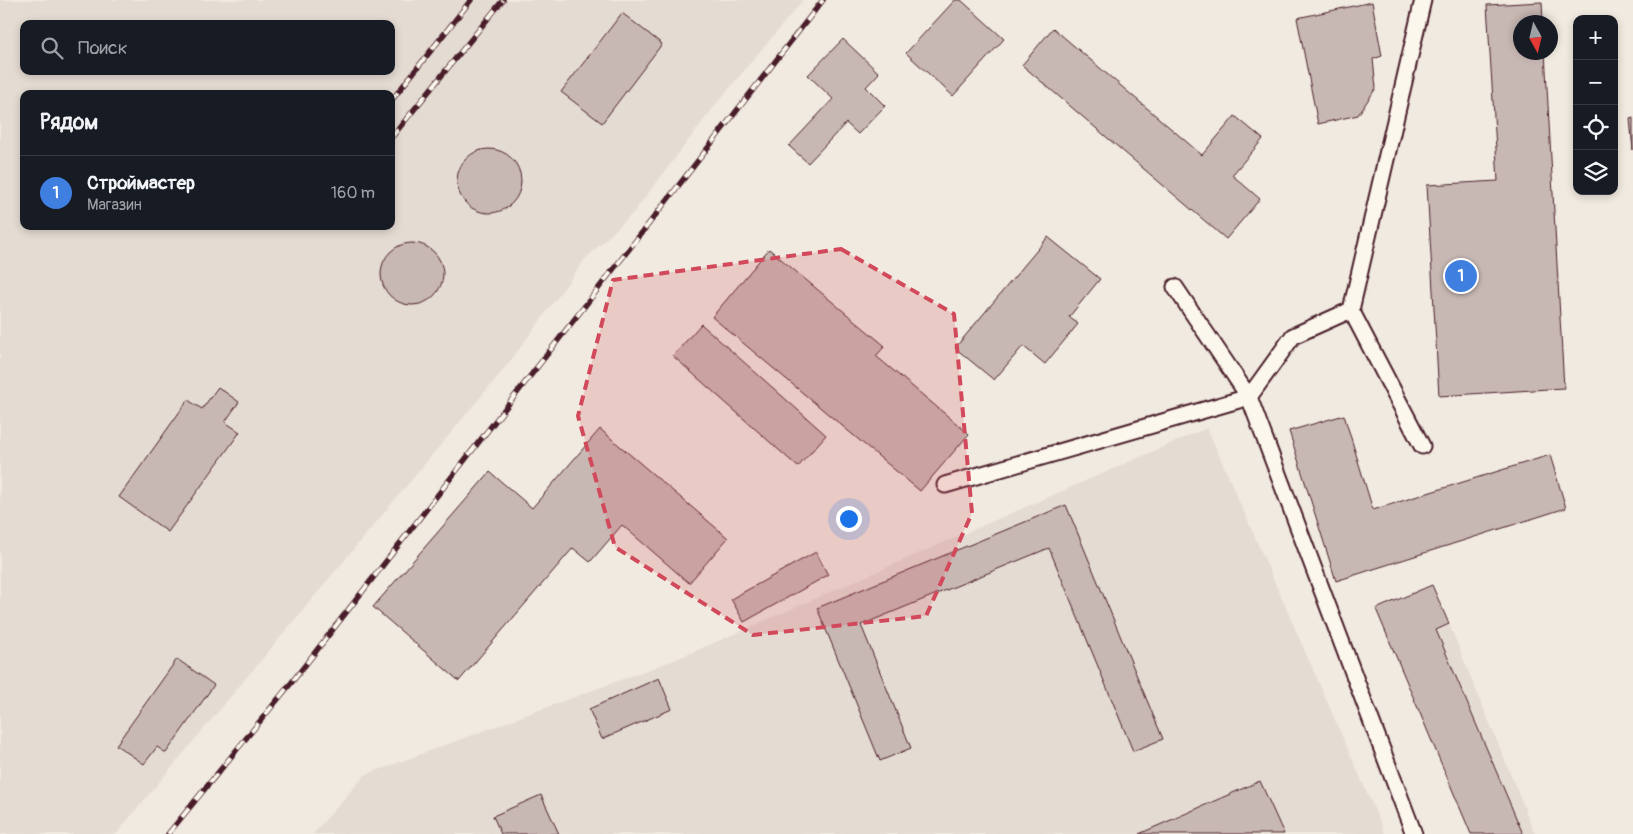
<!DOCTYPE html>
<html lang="ru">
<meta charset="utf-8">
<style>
:root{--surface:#171b24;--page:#242831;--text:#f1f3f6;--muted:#9ea1a6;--line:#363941;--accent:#db2777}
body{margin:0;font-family:Pangolin,sans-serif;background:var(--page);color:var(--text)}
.controls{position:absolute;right:15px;top:15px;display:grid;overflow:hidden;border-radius:10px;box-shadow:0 2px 8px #0003}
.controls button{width:45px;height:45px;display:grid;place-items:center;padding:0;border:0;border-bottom:1px solid var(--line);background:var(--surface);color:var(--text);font:25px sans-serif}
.compass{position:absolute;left:1513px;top:15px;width:45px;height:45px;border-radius:50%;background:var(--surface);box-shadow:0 2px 8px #0003;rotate:172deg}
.you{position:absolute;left:848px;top:518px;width:18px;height:18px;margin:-12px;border:4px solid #fff;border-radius:50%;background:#1a73e8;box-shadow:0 0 0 8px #1a73e833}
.badge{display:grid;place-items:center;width:32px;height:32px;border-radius:50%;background:var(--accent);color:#fff;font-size:16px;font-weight:700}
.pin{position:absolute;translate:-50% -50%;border:2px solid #fff;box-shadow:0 1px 5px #0006}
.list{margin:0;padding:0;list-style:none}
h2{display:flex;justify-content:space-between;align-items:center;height:65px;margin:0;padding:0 20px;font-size:21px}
h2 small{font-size:16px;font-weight:400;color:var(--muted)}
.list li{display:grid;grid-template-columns:32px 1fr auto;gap:15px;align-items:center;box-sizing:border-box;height:75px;padding:0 20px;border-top:1px solid var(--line)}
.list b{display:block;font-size:19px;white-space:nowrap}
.list p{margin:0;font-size:16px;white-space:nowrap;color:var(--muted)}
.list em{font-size:16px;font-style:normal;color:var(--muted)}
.icon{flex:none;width:28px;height:28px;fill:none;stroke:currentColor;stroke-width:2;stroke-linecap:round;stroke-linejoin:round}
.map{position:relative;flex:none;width:1633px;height:834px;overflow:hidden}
.search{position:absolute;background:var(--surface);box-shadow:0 2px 8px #0003;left:20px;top:20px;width:375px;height:55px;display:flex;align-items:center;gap:12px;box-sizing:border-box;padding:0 18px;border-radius:10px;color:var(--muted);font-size:19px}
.panel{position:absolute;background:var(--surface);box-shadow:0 2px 8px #0003;left:20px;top:90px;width:375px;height:140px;border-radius:10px}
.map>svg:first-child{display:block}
</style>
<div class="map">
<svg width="1633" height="834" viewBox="0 0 1633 834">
<rect width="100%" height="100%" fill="#f0eae0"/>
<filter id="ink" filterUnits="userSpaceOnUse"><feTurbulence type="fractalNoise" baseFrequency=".02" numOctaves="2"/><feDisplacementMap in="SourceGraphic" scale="10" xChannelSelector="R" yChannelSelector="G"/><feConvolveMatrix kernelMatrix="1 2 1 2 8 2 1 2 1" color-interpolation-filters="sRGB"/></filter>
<g filter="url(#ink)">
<path fill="#e4dbd2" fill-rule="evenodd" d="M0 0H803L716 104 634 212 586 258 508 364 116 834H0ZM24 24H391V71H24ZM24 94H391V226H24Z
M1207 428 1385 834H313L365 775 677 659Z
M1432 585 1449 624 1535 834H1471L1376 609Z"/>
<path fill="#c8b8b3" stroke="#4a1f2b" d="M955 0H961L1004 39 953 96 906 53Z
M1372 2 1382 56 1373 59 1376 88 1358 115 1318 124 1297 18Z
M1542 2 1543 22H1520V52H1545L1564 388 1439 396 1427 185 1498 181 1487 5Z
M622 13 662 44 602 123 561 92Z
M1053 28 1202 155 1235 116 1263 139 1232 175 1260 199 1226 239 1022 65Z
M843 39 879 73 866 87 885 106 858 134 846 123 808 163 789 146 833 99 808 75Z
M1633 118V150L1630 119Z
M457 181a32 32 0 1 1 64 0a32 32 0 1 1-64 0Z
M1048 237 1100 279 1069 317 1078 324 1045 364 1023 346 994 380 955 348Z
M381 274a31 31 0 1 1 62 0a31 31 0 1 1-62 0Z
M769 249 885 346 876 356 969 434 920 491 712 317Z
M701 324 826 435 798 467 673 356Z
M218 387 239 402 225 422 240 432 168 532 119 497 188 400 202 409Z
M1344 415 1373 510 1550 455 1566 508 1336 581 1289 431Z
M600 429 728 538 689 583 622 525 590 562 573 548 459 681 373 607 490 472 532 508Z
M1066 505 1163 739 1133 751 1049 548 861 625 911 748 880 761 817 608Z
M816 552 828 575 744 622 731 599Z
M1432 585 1449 624 1436 630 1523 834H1471L1376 609Z
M177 659 214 685 166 753 157 747 144 764 116 745Z
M659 678 672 709 602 739 589 709Z
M1260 781 1284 834H1139Z
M541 795 559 834H501L493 816Z"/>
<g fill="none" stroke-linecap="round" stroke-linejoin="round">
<g stroke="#4a1f2b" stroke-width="19">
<path id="lane" d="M1351 310 1423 0
M945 485 1249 397 1175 287
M1414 834 1249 397 1293 336 1351 310 1422 446"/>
</g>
<use href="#lane" stroke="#fbf7ec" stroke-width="15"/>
<g stroke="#4a1f2b" stroke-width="5.5">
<path id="rail" d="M391 101 471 0
M391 138 503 0
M168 834 292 682 823 0"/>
</g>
<use href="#rail" stroke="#fbf7ec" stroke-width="4" stroke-dasharray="11" stroke-linecap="butt"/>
</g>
</g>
<path fill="#d1495b" fill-opacity="0.2" stroke="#d1495b" stroke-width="4" stroke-dasharray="10 6" stroke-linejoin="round" d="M841 249 954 314 972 513 926 616 753 635 615 547 578 416 613 280Z"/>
</svg>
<div class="controls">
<button>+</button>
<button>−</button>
<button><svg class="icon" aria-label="locate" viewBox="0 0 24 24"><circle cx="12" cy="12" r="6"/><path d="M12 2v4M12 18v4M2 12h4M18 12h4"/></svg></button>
<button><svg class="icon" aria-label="layers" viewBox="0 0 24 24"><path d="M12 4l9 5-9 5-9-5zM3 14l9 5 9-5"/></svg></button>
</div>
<svg class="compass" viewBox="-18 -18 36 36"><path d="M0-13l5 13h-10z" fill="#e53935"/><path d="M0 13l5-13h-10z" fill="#9ea1a6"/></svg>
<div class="you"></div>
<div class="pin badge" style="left:1461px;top:276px;background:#3f7fe0">1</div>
<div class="search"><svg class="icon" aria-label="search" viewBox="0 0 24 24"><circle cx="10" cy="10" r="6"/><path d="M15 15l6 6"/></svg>Поиск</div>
<section class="panel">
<h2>Рядом<small></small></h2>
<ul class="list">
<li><span class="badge" style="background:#3f7fe0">1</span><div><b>Строймастер</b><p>Магазин</p></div><em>160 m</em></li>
</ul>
</section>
</div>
